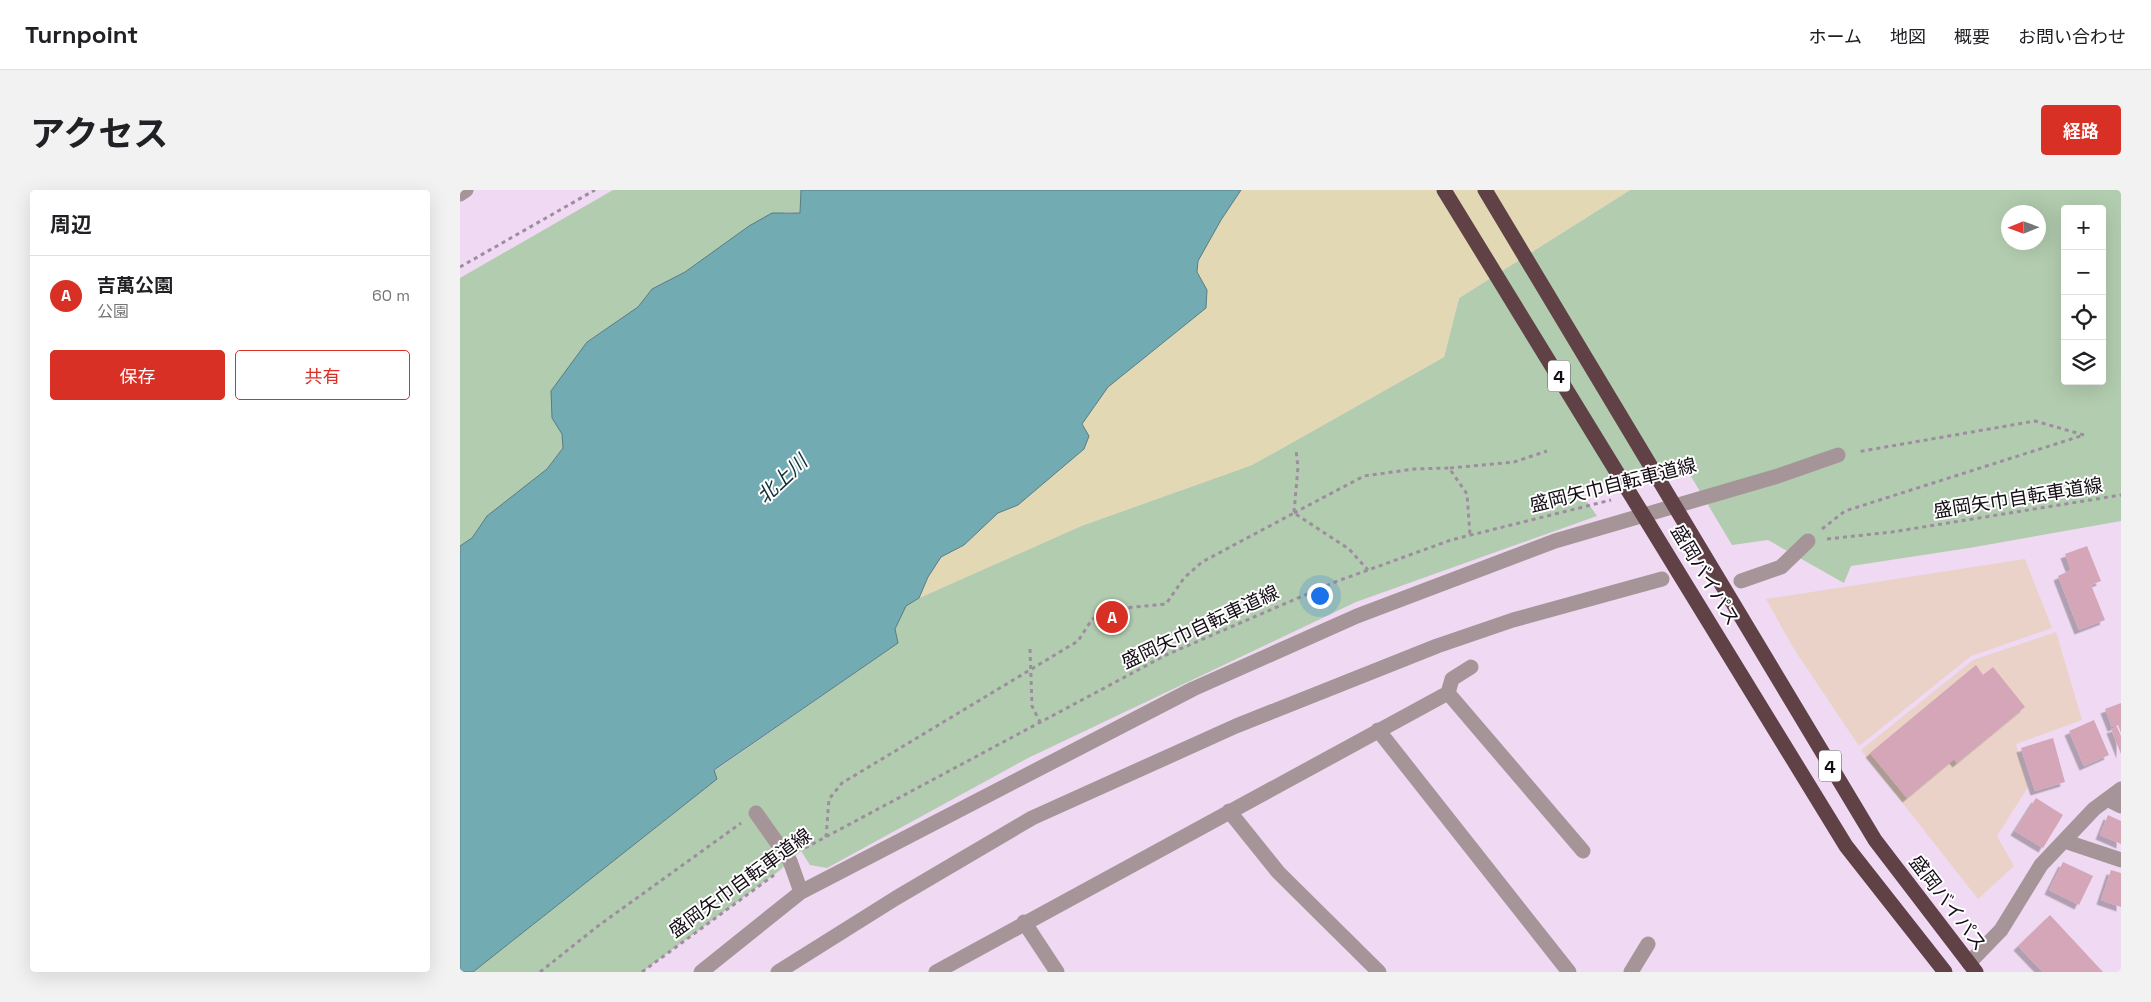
<!DOCTYPE html>
<html lang="ja">
<meta charset="utf-8">
<style>
:root{--surface:#fff;--page:#f2f2f2;--text:#202124;--muted:#757577;--line:#e0e0e0;--accent:#d93025}
body{margin:0;font-family:"Space Grotesk","Noto Sans JP",sans-serif;background:var(--page);color:var(--text)}
.controls{position:absolute;right:15px;top:15px;display:grid;overflow:hidden;border-radius:5px;box-shadow:0 5px 20px #0002}
.controls button{width:45px;height:45px;display:grid;place-items:center;padding:0;border:0;border-bottom:1px solid var(--line);background:var(--surface);color:var(--text);font:25px sans-serif}
.compass{position:absolute;left:1541px;top:15px;width:45px;height:45px;border-radius:50%;background:var(--surface);box-shadow:0 5px 20px #0002;rotate:269deg}
.you{position:absolute;left:859px;top:405px;width:18px;height:18px;margin:-12px;border:4px solid #fff;border-radius:50%;background:#1a73e8;box-shadow:0 0 0 8px #1a73e833}
.badge{display:grid;place-items:center;width:32px;height:32px;border-radius:50%;background:var(--accent);color:#fff;font-size:16px;font-weight:700}
.pin{position:absolute;translate:-50% -50%;border:2px solid #fff;box-shadow:0 1px 5px #0006}
.list{margin:0;padding:0;list-style:none}
h2{display:flex;justify-content:space-between;align-items:center;height:65px;margin:0;padding:0 20px;font-size:21px}
h2 small{font-size:16px;font-weight:400;color:var(--muted)}
.list li{display:grid;grid-template-columns:32px 1fr auto;gap:15px;align-items:center;box-sizing:border-box;height:80px;padding:0 20px;border-top:1px solid var(--line)}
.list b{display:block;font-size:19px;white-space:nowrap}
.list p{margin:0;font-size:16px;white-space:nowrap;color:var(--muted)}
.list em{font-size:16px;font-style:normal;color:var(--muted)}
.actions{display:flex;gap:10px;padding:15px 20px}
.actions a{flex:1;padding:11px 0;border:1px solid var(--accent);border-radius:5px;text-align:center;font-size:18px;color:var(--accent)}
.actions .main{background:var(--accent);color:#fff}
.icon{flex:none;width:28px;height:28px;fill:none;stroke:currentColor;stroke-width:2;stroke-linecap:round;stroke-linejoin:round}
.map{position:relative;flex:none;width:1661px;height:782px;overflow:hidden;border-radius:5px}
header{display:flex;align-items:center;gap:30px;box-sizing:border-box;height:70px;padding:0 25px;background:var(--surface);border-bottom:1px solid var(--line)}
header strong{font-size:24px}
nav{display:flex;gap:28px;margin-inline-start:auto;font-size:18px}
.intro{display:flex;align-items:center;justify-content:space-between;box-sizing:border-box;height:120px;padding:0 30px}
h1{margin:0;font-size:35px}
.button{padding:12px 22px;border-radius:5px;background:var(--accent);color:#fff;font-size:18px;font-weight:700}
main{display:flex;gap:30px;padding:0 30px}
aside{flex:1;background:var(--surface);border-radius:5px;box-shadow:0 5px 20px #0002}
.map>svg:first-child{display:block}
</style>
<header>
<strong>Turnpoint</strong>
<nav><a>ホーム</a><a>地図</a><a>概要</a><a>お問い合わせ</a></nav>
</header>
<div class="intro"><h1>アクセス</h1><a class="button">経路</a></div>
<main>
<aside>
<h2>周辺<small></small></h2>
<ul class="list">
<li><span class="badge">A</span><div><b>吉萬公園</b><p>公園</p></div><em>60 m</em></li>
</ul>
<div class="actions"><a class="main">保存</a><a>共有</a></div>
</aside>
<div class="map">
<svg width="1661" height="782" viewBox="0 0 1661 782">
<defs>
<filter id="shadow"><feDropShadow dx="-4.5" dy="4.5" stdDeviation="0" flood-color="#0004"/></filter>
</defs>
<rect width="100%" height="100%" fill="#f0d9f2"/>
<path fill="#ead2c8" d="M1565 369 1592 438 1511 466 1399 556 1334 459 1306 409Z
M1596 442 1622 530 1556 554 1568 597 1537 646 1554 676 1518 709 1401 560 1513 470Z"/>
<path fill="#b2ccaf" fill-rule="evenodd" d="M153 0H341L340 23 325 22 289 36 225 82 192 99 178 117 126 152 92 228 102 244 103 258 87 279 27 326 12 348 0 356V88Z
M1170 0H1661V331L1509 358 1391 376 1384 393 1308 350 1272 355 1223 273 1119 300 1137 326 896 412 568 568 367 678 350 675 341 661 319 681 182 782H13L257 589 254 581 438 453 435 439 446 416 459 408 621 336 792 275 984 167 999 108ZM1605 19H1642V191H1605ZM1548 22H1578V52H1548Z"/>
<path fill="#e2d8b3" d="M781 0H1170L999 108 984 167 792 275 621 336 459 408 468 387 481 367 504 355 538 323 558 315 624 259 622 234 648 197 746 118 747 100 737 82 738 71 761 30Z"/>
<path fill="#73abb2" stroke="#577c83" d="M341 0H781L761 30 738 71 737 82 747 100 746 118 648 197 622 234 629 246 624 259 558 315 538 323 504 355 481 367 468 387 459 408 446 416 435 439 438 453 254 580 257 589 13 782H0V356L12 348 27 326 87 279 103 258 102 244 92 228 91 201 127 152 178 117 192 99 225 82 289 36 312 23H340Z"/>
<path fill="#d4a6b8" filter="url(#shadow)" d="M1627 356 1641 391 1631 395 1645 430 1619 440 1598 386 1611 380 1605 364Z
M1516 475 1523 485 1533 477 1565 517 1497 573 1494 569 1447 608 1410 563Z
M1661 513V543L1658 535 1652 537 1645 519Z
M1634 530 1649 565 1624 576 1609 541Z
M1657 537 1661 546V564L1651 539Z
M1593 548 1605 592 1575 601 1561 558Z
M1576 608 1603 625 1583 658 1555 641Z
M1648 625 1661 631V654L1640 645Z
M1603 672 1633 686 1619 715 1589 700Z
M1651 680 1661 683V717L1641 710Z
M1590 725 1643 782H1583L1558 756Z"/>
<g fill="none" stroke-linecap="round" stroke-linejoin="round">
<path stroke="#9e8da0" stroke-width="3" stroke-dasharray="4 4" stroke-linecap="butt" d="M0 77 135 0
M990 278 1054 272 1087 261
M834 322 838 277 836 260
M834 323 904 286 954 279 989 278 1007 304 1010 345
M1362 339 1385 321 1624 245 1575 231 1397 262
M1367 349 1432 342 1661 305
M570 459 572 516 580 532
M366 647 369 609 382 593 618 451 631 431 643 420 706 414 724 388 742 372 834 323 889 359 908 380
M345 658 706 465 875 392 991 350 1151 310
M80 782 138 736 281 633
M182 782 314 685"/>
<path stroke="#a59598" stroke-width="15" d="M0 4 6 0
M1281 391 1321 377 1348 351
M1011 477 992 489 988 503 1123 661
M918 540 1109 782
M1647 609 1661 616
M769 621 818 682 919 782
M1604 651 1661 670
M341 702 733 499 897 426 1095 351 1318 286 1378 265
M564 732 597 782
M1509 773 1541 740 1581 675 1634 619 1661 599
M241 782 341 702 330 671 296 623
M318 782 436 708 572 628 776 536 977 456 1053 430 1202 389
M476 782 988 503
M1171 782 1188 754"/>
<path stroke="#5f4146" stroke-width="15" d="M984 0 1386 656 1485 782
M1025 0 1415 650 1516 782"/>
</g>
<g text-anchor="middle" dominant-baseline="central" stroke-width="4" stroke-linejoin="round" paint-order="stroke">
<g fill="#fff" stroke="#5b565c" stroke-width="1">
<rect x="1088" y="170.5" width="22" height="31" rx="4"/>
<rect x="1359" y="560.5" width="22" height="31" rx="4"/>
</g>
<g font-size="18" font-weight="bold" fill="#150d16">
<text x="1099" y="186">4</text>
<text x="1370" y="576">4</text>
</g>
<g font-size="19" fill="#150d16" stroke="#fff">
<text transform="translate(1153 295) rotate(-14)">盛岡矢巾自転車道線</text>
<text transform="translate(1558 308) rotate(-9)">盛岡矢巾自転車道線</text>
<text transform="translate(1245 385) rotate(59)">盛岡バイパス</text>
<text transform="translate(740 437) rotate(-25)">盛岡矢巾自転車道線</text>
<text transform="translate(280 693) rotate(-36)">盛岡矢巾自転車道線</text>
<text transform="translate(1488 713) rotate(53)">盛岡バイパス</text>
</g>
<g font-size="20" font-style="italic" fill="#122f33" stroke="#fff">
<text transform="translate(322 289) rotate(-43)">北上川</text>
</g>
</g>
</svg>
<div class="controls">
<button>+</button>
<button>−</button>
<button><svg class="icon" aria-label="locate" viewBox="0 0 24 24"><circle cx="12" cy="12" r="6"/><path d="M12 2v4M12 18v4M2 12h4M18 12h4"/></svg></button>
<button><svg class="icon" aria-label="layers" viewBox="0 0 24 24"><path d="M12 4l9 5-9 5-9-5zM3 14l9 5 9-5"/></svg></button>
</div>
<svg class="compass" viewBox="-18 -18 36 36"><path d="M0-13l5 13h-10z" fill="#e53935"/><path d="M0 13l5-13h-10z" fill="#757577"/></svg>
<div class="you"></div>
<div class="pin badge" style="left:652px;top:427px">A</div>
</div>
</main>
